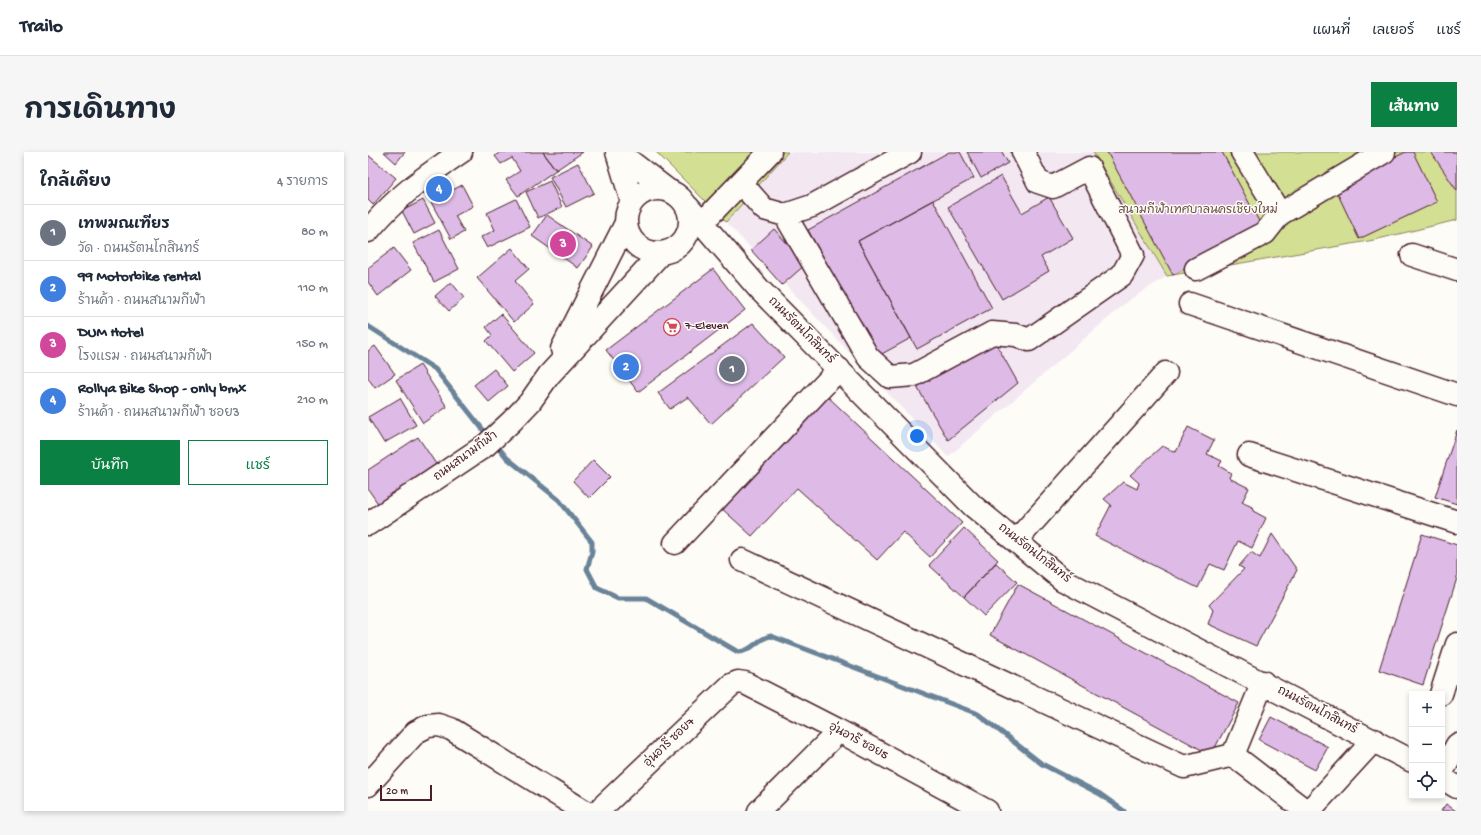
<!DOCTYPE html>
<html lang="th">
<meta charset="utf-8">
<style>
:root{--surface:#fff;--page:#f6f6f7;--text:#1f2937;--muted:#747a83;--line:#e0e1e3;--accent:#0b8043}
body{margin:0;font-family:"Gochi Hand","Playpen Sans Thai",sans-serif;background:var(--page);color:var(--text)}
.controls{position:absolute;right:12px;bottom:12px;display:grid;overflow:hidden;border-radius:0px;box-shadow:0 2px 6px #0003}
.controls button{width:36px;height:36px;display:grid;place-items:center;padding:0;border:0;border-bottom:1px solid var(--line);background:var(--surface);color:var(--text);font:20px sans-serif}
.scale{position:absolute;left:12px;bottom:10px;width:52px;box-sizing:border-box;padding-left:4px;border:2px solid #4a1f2b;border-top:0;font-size:11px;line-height:14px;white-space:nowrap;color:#4a1f2b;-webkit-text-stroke:3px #fdfcf7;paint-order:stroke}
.you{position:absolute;left:549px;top:284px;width:14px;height:14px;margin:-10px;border:3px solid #fff;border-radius:50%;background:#1a73e8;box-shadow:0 0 0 6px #1a73e833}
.badge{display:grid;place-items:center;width:26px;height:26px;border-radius:50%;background:var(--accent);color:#fff;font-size:13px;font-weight:700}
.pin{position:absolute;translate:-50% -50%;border:2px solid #fff;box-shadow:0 1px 4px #0006}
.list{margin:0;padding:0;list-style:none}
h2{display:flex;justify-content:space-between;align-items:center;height:52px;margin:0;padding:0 16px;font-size:17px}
h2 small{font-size:13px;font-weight:400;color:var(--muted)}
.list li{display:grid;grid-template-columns:26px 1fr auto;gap:12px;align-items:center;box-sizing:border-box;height:56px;padding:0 16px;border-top:1px solid var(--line)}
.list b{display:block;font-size:15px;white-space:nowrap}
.list p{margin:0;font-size:13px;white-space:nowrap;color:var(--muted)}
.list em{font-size:13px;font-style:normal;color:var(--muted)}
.actions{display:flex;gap:8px;padding:12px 16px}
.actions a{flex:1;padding:9px 0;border:1px solid var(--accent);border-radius:0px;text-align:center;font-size:14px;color:var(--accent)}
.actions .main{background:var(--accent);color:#fff}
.icon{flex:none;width:22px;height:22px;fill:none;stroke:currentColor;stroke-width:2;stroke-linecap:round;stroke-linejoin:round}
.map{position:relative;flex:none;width:1089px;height:659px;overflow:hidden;border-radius:0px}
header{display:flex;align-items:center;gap:24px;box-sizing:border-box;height:56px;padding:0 20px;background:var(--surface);border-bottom:1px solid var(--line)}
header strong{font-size:19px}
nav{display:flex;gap:22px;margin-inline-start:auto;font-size:14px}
.intro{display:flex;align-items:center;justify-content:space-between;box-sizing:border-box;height:96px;padding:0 24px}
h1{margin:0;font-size:28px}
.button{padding:10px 18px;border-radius:0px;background:var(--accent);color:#fff;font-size:14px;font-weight:700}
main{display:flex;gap:24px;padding:0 24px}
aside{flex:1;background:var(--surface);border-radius:0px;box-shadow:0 2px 6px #0003}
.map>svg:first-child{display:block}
</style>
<header>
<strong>Trailo</strong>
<nav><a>แผนที่</a><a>เลเยอร์</a><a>แชร์</a></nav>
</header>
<div class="intro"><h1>การเดินทาง</h1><a class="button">เส้นทาง</a></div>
<main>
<aside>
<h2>ใกล้เคียง<small>4 รายการ</small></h2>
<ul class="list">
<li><span class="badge" style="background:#6b7280">1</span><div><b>เทพมณเฑียร</b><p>วัด · ถนนรัตนโกสินทร์</p></div><em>80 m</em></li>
<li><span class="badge" style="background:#3f7fe0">2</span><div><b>99 Motorbike rental</b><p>ร้านค้า · ถนนสนามกีฬา</p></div><em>110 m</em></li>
<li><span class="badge" style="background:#d1479c">3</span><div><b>DUM Hotel</b><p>โรงแรม · ถนนสนามกีฬา</p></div><em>150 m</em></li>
<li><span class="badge" style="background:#3f7fe0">4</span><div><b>Rollya Bike Shop - only bmx</b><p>ร้านค้า · ถนนสนามกีฬา ซอย3</p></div><em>210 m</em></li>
</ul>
<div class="actions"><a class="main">บันทึก</a><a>แชร์</a></div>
</aside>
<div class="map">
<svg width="1089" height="659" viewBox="0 0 1089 659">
<rect width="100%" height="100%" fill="#fdfcf7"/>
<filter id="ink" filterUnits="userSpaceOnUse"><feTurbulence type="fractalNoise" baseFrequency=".025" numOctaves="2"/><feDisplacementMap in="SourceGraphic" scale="8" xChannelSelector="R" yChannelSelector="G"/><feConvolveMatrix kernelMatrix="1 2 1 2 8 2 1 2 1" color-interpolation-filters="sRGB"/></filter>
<g filter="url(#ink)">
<path fill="#f3e8f2" d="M419 0H725L799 124 761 148 580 305 358 70Z"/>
<path fill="#d3e093" stroke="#8e805f" d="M288 0H420L358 70Z
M725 0H1089V68L1006 88 799 124Z"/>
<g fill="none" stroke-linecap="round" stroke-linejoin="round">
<path stroke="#6a8398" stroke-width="5" d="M0 174 67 217 120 284
M127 291 139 306 191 348 224 390V400L219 417 229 436 250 446H278L370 500C384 500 389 486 403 484L610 562 674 612 732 642 756 659"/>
</g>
<path fill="#ddbbe6" stroke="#4a1f2b" d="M16 0H37L28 11Z
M133 0H175L188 18 150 44 138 28 152 19 144 6 133 12 127 4Z
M175 0H215L188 18Z
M581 0H592L606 26 490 89 543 186 510 204 440 78Z
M599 0H634L640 11 613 26Z
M739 0H854L894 75 805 123Z
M1038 0H1045L1069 50 991 87 966 34Z
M1063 0H1089V39Z
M0 3 28 26 5 53 0 48Z
M210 11 226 41 198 55 182 25Z
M633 24 654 61 681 45 705 86 673 105 681 119 634 147 580 55Z
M182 29 194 55 170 66 158 40Z
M94 33 105 54 87 64 96 80 83 87 63 50Z
M148 47 162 75 119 96 113 85 127 78 119 61Z
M55 48 67 71 46 82 34 59Z
M565 48 624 156 549 197 490 89Z
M179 63 225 95 210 116 164 84Z
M406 77 438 112 414 133 383 98Z
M71 78 91 117 66 130 45 91Z
M26 96 43 118 10 144 0 130V116Z
M144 96 161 117 147 129 166 152 146 170 109 126Z
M345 117 377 158 270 240 238 198Z
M83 130 96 146 81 159 67 144Z
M133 162 166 201 144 220 118 189 124 183 118 175Z
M385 171 416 205 343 272 320 245 302 257 290 241Z
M627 190 650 231 580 288 549 235Z
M7 194 27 222 7 236 0 226V199Z
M52 213 79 255 55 271 28 228Z
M126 217 140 234 121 250 106 233Z
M457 242 594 371 562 405 535 380 509 408 429 336 384 384 351 354Z
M32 246 48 273 16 291 0 265Z
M820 275 846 288 839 302 854 309 851 314 863 321 861 326 881 336 874 350 886 356 885 359 898 366 884 396 870 389 856 418 842 412 830 436 727 384 743 353 736 347 755 330 769 337 771 331 762 323 794 294 808 300Z
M1089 278V352L1067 345Z
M50 285 70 315 11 353 0 337V318Z
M225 308 242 325 221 346 205 329Z
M596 376 630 408 596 445 561 413Z
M904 382 929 418 888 494 840 472 845 458 841 453 876 417 871 414 883 400 892 406Z
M1054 382 1089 393V426L1055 533 1011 518Z
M628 411 649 430 616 464 596 445Z
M650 432 871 551 843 603 622 483Z
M903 565 960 595 947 618 891 588Z
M1078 652 1088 659H1073Z"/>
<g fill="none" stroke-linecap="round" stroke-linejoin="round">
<g stroke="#4a1f2b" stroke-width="25">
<path id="minor" d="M249 0 264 50
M250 0 298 37
M874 0 912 62 1016 0
M373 31 396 57 417 63 444 54 542 0
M258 69a32 32 0 1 1 64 0a32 32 0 1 1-64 0Z
M320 55 391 137 605 354 695 428 1044 609
M417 63 500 205 522 225 546 223 624 181 648 183 661 188 754 123 765 103 721 16 685 35 670 30 655 0
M334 71 402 0
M0 79C28 45 56 25 93 0
M1044 103 1089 118
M828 117 897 81 912 62
M822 152 1089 243
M194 197 258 71
M881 303 1089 370
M0 372 118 293 144 269 162 250 181 223 293 101
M648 389 798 221
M307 391 471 217
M374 408 816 615 865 603
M895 530 865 603 938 659
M1073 542 1089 492
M1074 620 1089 593
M1074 626 1089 635
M0 633 48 580 60 574 71 573 83 577 216 659
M230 659 363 533 370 530 377 531 471 579 619 659
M391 659 471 579
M941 659 1006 588"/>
</g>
<use href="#minor" stroke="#fdfcf7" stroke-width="22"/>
</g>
</g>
<defs>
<g id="supermarket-ring" transform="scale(0.9)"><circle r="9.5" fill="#fdfcf7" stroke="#d1495b" stroke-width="1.5"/><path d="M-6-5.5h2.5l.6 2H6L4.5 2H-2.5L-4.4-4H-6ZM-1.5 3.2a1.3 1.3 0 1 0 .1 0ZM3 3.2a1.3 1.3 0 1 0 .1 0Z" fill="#d1495b"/></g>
</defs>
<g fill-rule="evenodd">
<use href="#supermarket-ring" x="304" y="175"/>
</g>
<g text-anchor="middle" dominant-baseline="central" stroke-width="3" stroke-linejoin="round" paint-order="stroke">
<g font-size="12" fill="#6c4f45" stroke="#fdfcf7">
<text x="830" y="59">สนามกีฬาเทศบาลนครเชียงใหม่</text>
</g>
<g font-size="12" fill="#4a1f2b" stroke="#fdfcf7" text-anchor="start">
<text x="317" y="175">7-Eleven</text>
</g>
<g font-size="12" fill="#4a1f2b" stroke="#fdfcf7">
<text transform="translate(433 179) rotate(45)">ถนนรัตนโกสินทร์</text>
<text transform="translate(98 305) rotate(-36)">ถนนสนามกีฬา</text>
<text transform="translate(666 402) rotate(38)">ถนนรัตนโกสินทร์</text>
<text transform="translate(949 559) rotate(28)">ถนนรัตนโกสินทร์</text>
<text transform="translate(490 590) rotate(28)">อุ่นอารี ซอย5</text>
<text transform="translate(302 591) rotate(-44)">อุ่นอารี ซอย7</text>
</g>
</g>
</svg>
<div class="controls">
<button>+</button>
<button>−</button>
<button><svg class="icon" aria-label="locate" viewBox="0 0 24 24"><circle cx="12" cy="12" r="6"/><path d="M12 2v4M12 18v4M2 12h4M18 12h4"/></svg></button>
</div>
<div class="scale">20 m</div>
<div class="you"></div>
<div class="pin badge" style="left:364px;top:217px;background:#6b7280">1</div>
<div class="pin badge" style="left:258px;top:215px;background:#3f7fe0">2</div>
<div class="pin badge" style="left:195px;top:92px;background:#d1479c">3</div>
<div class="pin badge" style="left:71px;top:37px;background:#3f7fe0">4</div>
</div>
</main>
